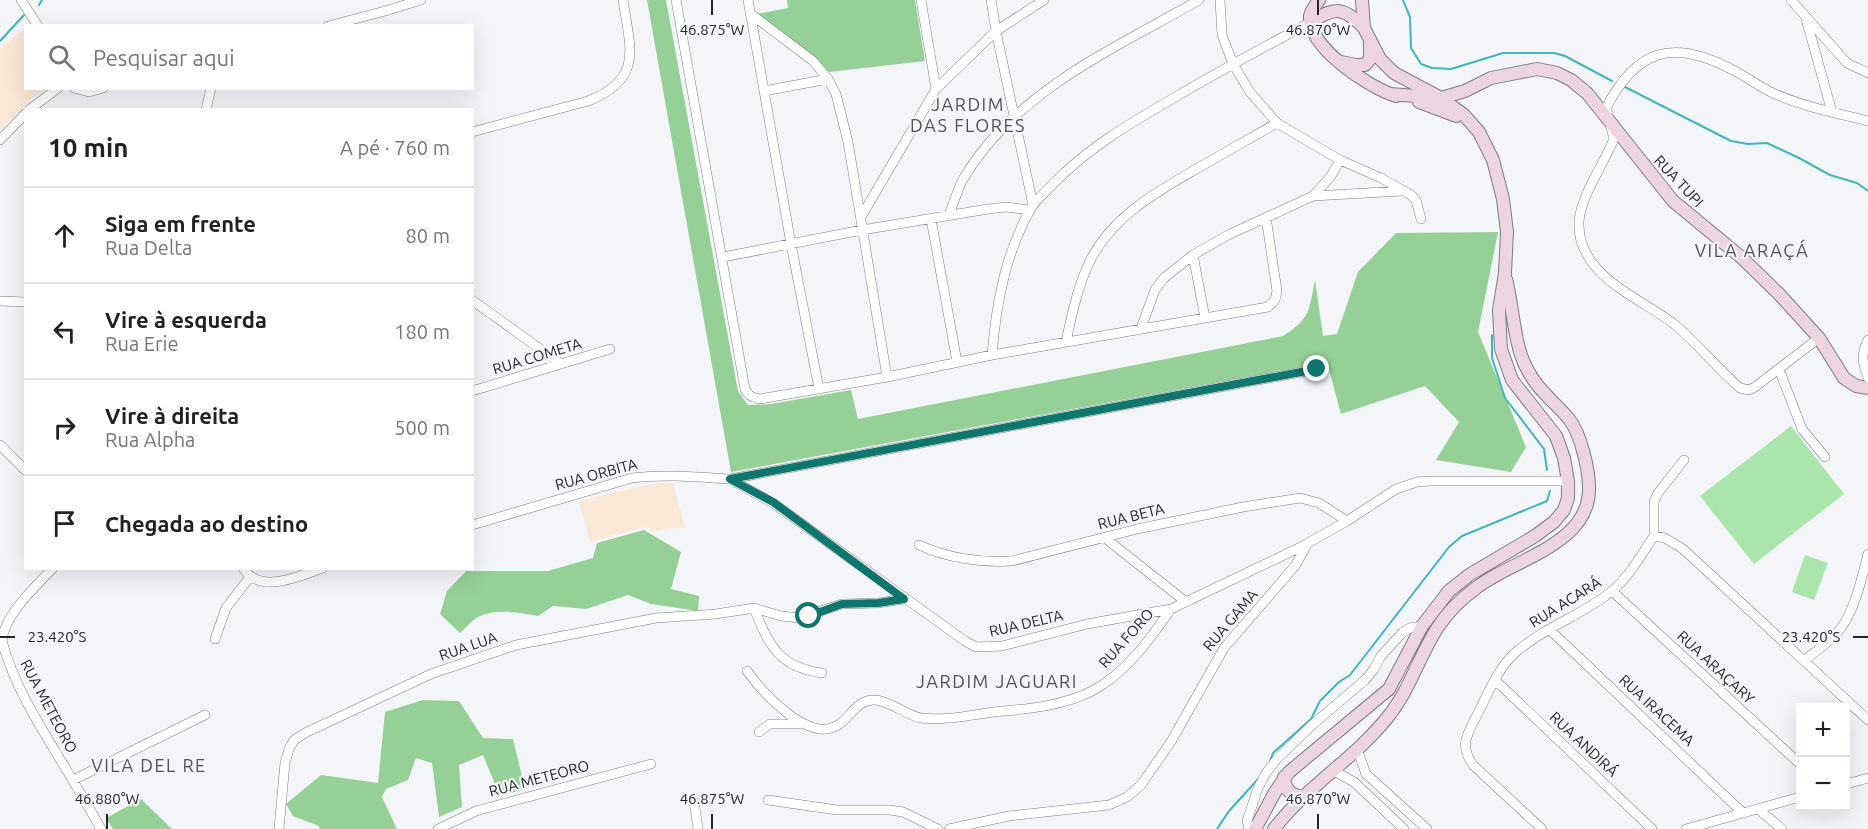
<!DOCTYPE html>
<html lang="pt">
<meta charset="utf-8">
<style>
:root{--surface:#fff;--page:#f6f6f6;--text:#202124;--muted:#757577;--line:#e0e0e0}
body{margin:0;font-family:Ubuntu,sans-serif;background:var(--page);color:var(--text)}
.controls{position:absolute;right:18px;bottom:18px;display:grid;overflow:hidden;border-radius:0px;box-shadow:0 6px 24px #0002}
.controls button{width:54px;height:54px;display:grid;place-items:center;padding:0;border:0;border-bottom:2px solid var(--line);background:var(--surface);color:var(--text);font:30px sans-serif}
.stop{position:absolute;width:18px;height:18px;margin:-14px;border:4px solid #0f766e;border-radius:50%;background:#fff}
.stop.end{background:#0f766e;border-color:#fff;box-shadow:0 2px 6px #0008}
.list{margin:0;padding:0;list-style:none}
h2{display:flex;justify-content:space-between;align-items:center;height:78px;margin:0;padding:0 24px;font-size:26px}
h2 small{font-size:20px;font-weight:400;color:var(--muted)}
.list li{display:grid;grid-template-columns:39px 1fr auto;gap:18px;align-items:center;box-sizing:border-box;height:96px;padding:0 24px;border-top:2px solid var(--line)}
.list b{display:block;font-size:22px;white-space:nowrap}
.list p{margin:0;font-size:20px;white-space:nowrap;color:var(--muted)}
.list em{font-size:20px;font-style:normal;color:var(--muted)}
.icon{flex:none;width:33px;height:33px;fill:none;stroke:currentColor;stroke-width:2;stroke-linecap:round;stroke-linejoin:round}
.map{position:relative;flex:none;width:1868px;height:829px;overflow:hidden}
.search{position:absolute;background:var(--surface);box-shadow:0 6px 24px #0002;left:24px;top:24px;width:450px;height:66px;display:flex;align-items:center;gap:15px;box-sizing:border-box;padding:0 21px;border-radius:0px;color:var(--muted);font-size:22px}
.panel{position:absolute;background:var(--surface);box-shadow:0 6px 24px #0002;left:24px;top:108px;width:450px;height:462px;border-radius:0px}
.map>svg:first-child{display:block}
</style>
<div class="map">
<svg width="1868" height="829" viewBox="0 0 1868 829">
<rect width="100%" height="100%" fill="#f4f5f9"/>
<path fill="#f9e8d6" d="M25 28 26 88 43 89 0 130V48Z
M656 483H673L685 527 651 531 647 526 590 542 579 501Z"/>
<path fill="#aae6ab" d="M1791 426 1844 494 1754 564 1700 496Z
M1805 555 1828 563 1814 600 1792 592Z"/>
<path fill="#95d096" d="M647 0H666L738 391 748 405 771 404 851 390 858 419 1283 336C1311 318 1309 310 1315 280L1323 336 1337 334 1358 272 1396 233 1498 232 1478 332 1526 447 1511 472 1436 460 1459 422 1425 386 1341 414 1327 362 731 472Z
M787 0H915L925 61 829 72 757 14 788 8Z
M644 530 681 552 671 589 699 596 698 611 651 604 628 595 586 609 553 606 538 616C519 612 492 608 475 619 469 623 465 629 460 633L440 614 447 591 466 571H548L593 558 597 543Z
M423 700 459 701 483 738 513 739 525 789 500 796 483 755 459 765 462 807 439 817 432 763 416 758 408 780 386 789 382 797 397 829H320L319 826 293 816 286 804 321 775 378 783 385 712Z
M141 799 172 829H113L106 818Z"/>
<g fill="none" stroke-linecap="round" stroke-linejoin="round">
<path stroke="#41b4be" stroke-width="2" d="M1403 0 1410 17 1411 48 1421 64 1432 68 1451 69 1503 53H1554L1565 56 1612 81
M39 5 42 0
M0 41 24 15
M1625 87 1731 141 1748 144 1767 143 1799 158 1830 175 1857 183 1868 191
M1492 335V358L1505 398 1544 449 1547 470
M1270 761 1273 753 1311 719 1320 701 1339 682 1350 675 1449 547 1462 536 1547 501 1550 491
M1217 829 1229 811 1259 778"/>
<g stroke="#7c7d81" stroke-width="10">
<path id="street" d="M21 0 38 26
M676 0 745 389C748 396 753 398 760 399L887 377 992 355 1268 307 1275 300 1277 291 1266 217
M748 0 791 244 819 389
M921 0 936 89
M991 0 996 31 1033 205
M1220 0 1222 35 1233 64 1250 92 1277 123 1340 160 1381 178 1411 195 1416 200 1421 219
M1791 0 1847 63 1868 73
M751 14 813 61 828 79 836 94 848 142 887 377
M1806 19 1832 112
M328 26 385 11 421 0
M74 88 89 92 103 88
M764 91 828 79
M29 110 58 88
M206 110 211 88
M472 132 588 101C644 79 630 48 623 0
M0 140 26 113
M1313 196 1331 176 1340 160
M949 215C953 204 957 192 962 181 1013 92 1114 49 1199 0
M861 217 936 89 996 31 1044 0
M931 219 957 362
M1193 255 1205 318
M723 257 862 230 988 209 1006 207 1030 210
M472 300 561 364
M0 301 26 302
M1141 328 1155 290 1164 278 1193 255 1228 235 1313 196 1402 191
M1819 338 1755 387 1749 390 1740 388C1717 368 1697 343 1674 324 1639 297 1576 275 1579 221 1581 196 1603 165 1613 141V135L1606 108C1636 50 1672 38 1731 69 1746 76 1759 87 1775 94 1805 107 1836 113 1868 121
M1868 340C1860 357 1863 362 1868 378
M1066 342C1072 313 1078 285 1091 259 1114 215 1157 192 1198 168 1224 153 1251 138 1277 123
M992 355C996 305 1005 255 1030 210 1035 200 1046 192 1054 183 1088 148 1129 124 1172 99 1218 72 1264 47 1311 22
M1779 369 1802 429 1825 457
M472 391 610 349
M0 445 26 471
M730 479 773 503 965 641 976 647 1002 646 1087 624 1171 609 1307 544
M472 525 632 478C665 474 697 477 730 479L1317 369
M1654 536V502L1658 493 1684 460
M1105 538 1186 602
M919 545C947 558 981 563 1012 561L1137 529 1243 507 1300 498 1319 503 1347 521
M53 568C35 587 4 615 2 641 16 693 47 736 73 781 83 797 92 813 101 829
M243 568C260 595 299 576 323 568
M1612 591 1800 764
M754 608C769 646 779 667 822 673
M1550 630 1743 813
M215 639 226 608 250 577
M1805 660C1816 651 1828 643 1837 633 1854 614 1862 578 1868 554
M747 671C762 692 809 744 838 725 851 717 857 699 875 700 891 701 905 715 921 718 945 721 971 715 994 712 1027 709 1063 706 1092 691 1125 674 1151 638 1171 609
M1495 680 1652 829
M759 732 770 724H805
M1357 749 1366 774 1427 829
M1334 771 1354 782 1404 829
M73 780 205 715
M1846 784 1868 778
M768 800 837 810H890L903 812 938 829
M694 801 698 829
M1758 809 1782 829
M279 829 285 763 289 749 294 740 307 732 431 674 516 645 656 618 716 614 754 608 781 616 800 618 842 604 878 603 904 599
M438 829 476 811 651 764
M949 829 1009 816 1109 805 1127 797 1141 785 1172 740 1224 648 1295 566 1308 543 1347 521 1396 489 1417 482 1429 481H1568
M1249 829 1247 821 1258 788 1266 773 1277 759 1311 726 1365 680 1374 669 1381 656 1403 632 1410 628 1422 626
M1542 829 1473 765C1459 745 1467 735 1477 715 1488 694 1497 669 1515 653 1544 627 1583 615 1612 591 1629 577 1641 555 1654 536L1665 538 1683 549 1868 720
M1686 829 1800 797"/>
</g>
<g stroke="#7c7d81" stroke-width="14">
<path id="secondary" d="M1319 0C1316 5 1311 10 1310 16 1308 48 1370 88 1396 96
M1311 22C1336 6 1343 7 1364 28
M1341 62 1356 65H1365L1370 59V42
M1390 94 1441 98 1465 91 1491 78 1537 69 1557 73 1571 80 1587 93 1673 201 1742 258 1779 294 1819 338 1844 378 1856 386 1868 388
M1419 102 1456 116
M1284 777C1285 791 1292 797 1306 796
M1255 829 1275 792 1289 772 1389 689 1422 626 1449 591 1469 575 1535 536 1554 522 1564 510 1568 498V481L1564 458 1556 436 1512 380 1501 349 1499 310 1505 273 1507 232 1503 199 1493 160 1479 132 1464 115 1441 98 1394 73 1380 59 1364 28 1362 0
M1274 829C1306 787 1354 759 1387 718 1410 690 1419 656 1438 627 1448 612 1462 598 1476 588 1513 559 1590 545 1589 488 1589 470 1581 434 1569 419 1554 401 1537 390 1526 367 1514 344 1513 306 1506 279"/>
</g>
<use href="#street" stroke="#fff" stroke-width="9"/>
<use href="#secondary" stroke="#ecd4e1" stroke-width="12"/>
</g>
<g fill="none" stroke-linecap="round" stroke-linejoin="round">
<path stroke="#0f766e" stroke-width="8" d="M809 616 842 604 878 603 904 599 773 502 730 479 1317 369"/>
</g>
<path fill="none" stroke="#252527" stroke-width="2" d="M712 0V15M1318 0V15M0 637H15M1853 637H1868M107 814V829M712 814V829M1318 814V829"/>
<g text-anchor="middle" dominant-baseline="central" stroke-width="4.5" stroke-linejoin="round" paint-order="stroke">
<g font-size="15" fill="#252527" stroke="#f4f5f9">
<text transform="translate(1679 181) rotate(47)">RUA TUPI</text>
<text transform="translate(537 356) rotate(-17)">RUA COMETA</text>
<text transform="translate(596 474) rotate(-15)">RUA ORBITA</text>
<text transform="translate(1131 516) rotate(-14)">RUA BETA</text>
<text transform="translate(1565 602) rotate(-32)">RUA ACARÁ</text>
<text transform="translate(1230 620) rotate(-50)">RUA GAMA</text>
<text transform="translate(1026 623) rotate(-13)">RUA DELTA</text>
<text transform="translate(1126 638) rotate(-48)">RUA FORO</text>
<text transform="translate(468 646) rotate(-19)">RUA LUA</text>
<text transform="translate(1716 667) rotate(43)">RUA ARAÇARY</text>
<text transform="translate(49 706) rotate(62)">RUA METEORO</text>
<text transform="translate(1657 710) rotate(43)">RUA IRACEMA</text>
<text transform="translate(1584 744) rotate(43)">RUA ANDIRÁ</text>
<text transform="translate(539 778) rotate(-15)">RUA METEORO</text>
</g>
<g font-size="18" letter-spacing="1.5" fill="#525256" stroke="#f4f5f9">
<text x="968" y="104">JARDIM<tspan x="968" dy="21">DAS FLORES</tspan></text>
<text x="1752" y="250">VILA ARAÇÁ</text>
<text x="997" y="681">JARDIM JAGUARI</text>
<text x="149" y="765">VILA DEL RE</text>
</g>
</g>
<g font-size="15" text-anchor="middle" fill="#252527" stroke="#f4f5f9" stroke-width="4.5" stroke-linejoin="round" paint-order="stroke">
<text x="712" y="35">46.875°W</text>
<text x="1318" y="35">46.870°W</text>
<text x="57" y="642">23.420°S</text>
<text x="1811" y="642">23.420°S</text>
<text x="107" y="804">46.880°W</text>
<text x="712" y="804">46.875°W</text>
<text x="1318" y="804">46.870°W</text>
</g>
</svg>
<div class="controls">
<button>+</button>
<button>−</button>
</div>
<div class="stop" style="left:809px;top:616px"></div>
<div class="stop end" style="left:1317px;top:369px"></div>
<div class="search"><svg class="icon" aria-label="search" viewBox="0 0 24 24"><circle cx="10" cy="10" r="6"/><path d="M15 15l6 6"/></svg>Pesquisar aqui</div>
<section class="panel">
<h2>10 min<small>A pé · 760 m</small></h2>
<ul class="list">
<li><svg class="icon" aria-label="ahead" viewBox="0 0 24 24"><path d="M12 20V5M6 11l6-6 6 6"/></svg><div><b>Siga em frente</b><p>Rua Delta</p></div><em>80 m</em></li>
<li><svg class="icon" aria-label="left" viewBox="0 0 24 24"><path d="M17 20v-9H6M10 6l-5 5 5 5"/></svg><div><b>Vire à esquerda</b><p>Rua Erie</p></div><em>180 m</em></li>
<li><svg class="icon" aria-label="right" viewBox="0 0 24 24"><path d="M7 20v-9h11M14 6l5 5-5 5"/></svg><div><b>Vire à direita</b><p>Rua Alpha</p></div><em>500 m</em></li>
<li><svg class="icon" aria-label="arrive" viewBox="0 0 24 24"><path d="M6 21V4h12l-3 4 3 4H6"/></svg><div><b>Chegada ao destino</b></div></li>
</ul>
</section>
</div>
